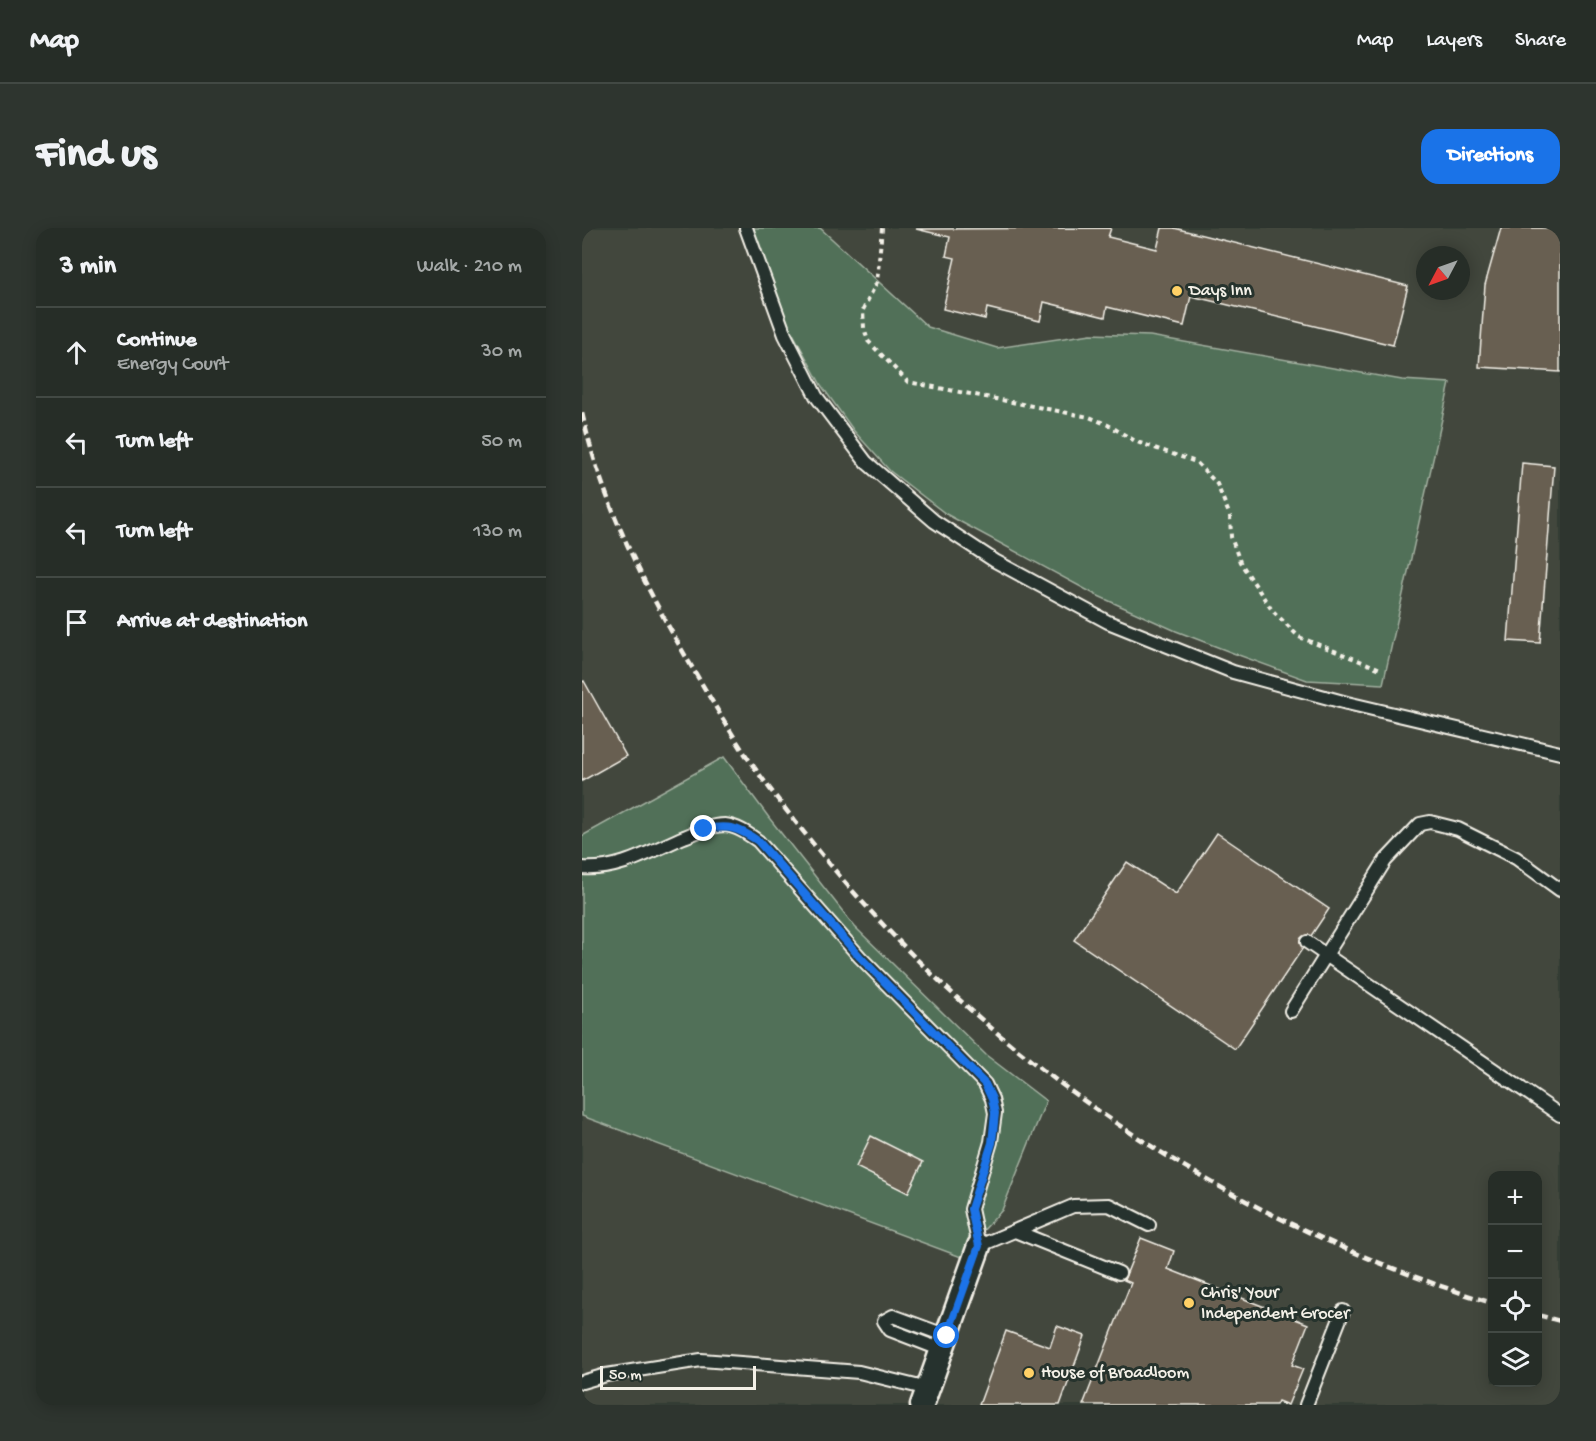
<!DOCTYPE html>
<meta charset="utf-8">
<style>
:root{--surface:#262d27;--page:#2e352f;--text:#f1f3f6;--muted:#a4a8a7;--line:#424944;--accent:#1a73e8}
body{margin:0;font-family:"Gochi Hand",sans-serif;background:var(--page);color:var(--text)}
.controls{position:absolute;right:18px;bottom:18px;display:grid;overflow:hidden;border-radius:12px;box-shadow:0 3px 15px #0003}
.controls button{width:54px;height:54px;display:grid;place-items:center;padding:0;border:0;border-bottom:2px solid var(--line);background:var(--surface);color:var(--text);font:30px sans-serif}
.compass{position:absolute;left:834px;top:18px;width:54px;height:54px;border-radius:50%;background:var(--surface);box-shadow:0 3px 15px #0003;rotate:229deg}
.scale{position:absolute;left:18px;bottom:15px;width:156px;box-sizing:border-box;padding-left:6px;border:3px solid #f4f1e8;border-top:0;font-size:16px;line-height:21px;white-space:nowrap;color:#f4f1e8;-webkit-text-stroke:4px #26332d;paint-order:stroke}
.stop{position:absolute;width:18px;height:18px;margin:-14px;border:4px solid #1a73e8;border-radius:50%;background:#fff}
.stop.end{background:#1a73e8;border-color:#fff;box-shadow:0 2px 6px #0008}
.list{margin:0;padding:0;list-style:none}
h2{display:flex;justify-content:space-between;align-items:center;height:78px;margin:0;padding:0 24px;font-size:26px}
h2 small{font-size:20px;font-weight:400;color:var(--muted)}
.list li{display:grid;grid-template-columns:39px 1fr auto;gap:18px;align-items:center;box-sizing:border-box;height:90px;padding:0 24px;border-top:2px solid var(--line)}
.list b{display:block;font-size:22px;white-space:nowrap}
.list p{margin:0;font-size:20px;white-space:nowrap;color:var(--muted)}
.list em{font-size:20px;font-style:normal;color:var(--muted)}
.icon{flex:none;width:33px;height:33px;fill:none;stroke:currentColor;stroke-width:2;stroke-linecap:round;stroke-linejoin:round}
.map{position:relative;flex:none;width:978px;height:1177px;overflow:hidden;border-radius:18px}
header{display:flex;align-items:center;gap:36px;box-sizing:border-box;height:84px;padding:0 30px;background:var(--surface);border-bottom:2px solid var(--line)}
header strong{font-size:28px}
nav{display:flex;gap:33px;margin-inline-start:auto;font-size:21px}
.intro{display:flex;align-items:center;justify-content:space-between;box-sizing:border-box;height:144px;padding:0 36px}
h1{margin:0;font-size:42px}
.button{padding:15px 27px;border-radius:18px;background:var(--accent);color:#fff;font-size:21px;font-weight:700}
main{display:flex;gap:36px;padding:0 36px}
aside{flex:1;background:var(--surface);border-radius:18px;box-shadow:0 3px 15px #0003}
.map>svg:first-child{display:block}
</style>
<header>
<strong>Map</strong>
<nav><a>Map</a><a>Layers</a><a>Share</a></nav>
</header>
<div class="intro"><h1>Find us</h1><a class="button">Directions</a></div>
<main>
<aside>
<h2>3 min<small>Walk · 210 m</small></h2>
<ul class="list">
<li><svg class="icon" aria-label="ahead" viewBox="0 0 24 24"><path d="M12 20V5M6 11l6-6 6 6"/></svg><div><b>Continue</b><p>Energy Court</p></div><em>30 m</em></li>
<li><svg class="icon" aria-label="left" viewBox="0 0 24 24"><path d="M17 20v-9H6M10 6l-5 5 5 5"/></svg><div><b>Turn left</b></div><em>50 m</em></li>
<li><svg class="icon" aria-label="left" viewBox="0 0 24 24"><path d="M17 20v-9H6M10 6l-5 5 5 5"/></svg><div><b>Turn left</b></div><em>130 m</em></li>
<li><svg class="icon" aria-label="arrive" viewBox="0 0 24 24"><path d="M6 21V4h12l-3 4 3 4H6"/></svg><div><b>Arrive at destination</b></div></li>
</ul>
</aside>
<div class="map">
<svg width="978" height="1177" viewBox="0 0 978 1177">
<rect width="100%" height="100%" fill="#333c34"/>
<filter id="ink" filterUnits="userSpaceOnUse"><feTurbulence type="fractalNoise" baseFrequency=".0167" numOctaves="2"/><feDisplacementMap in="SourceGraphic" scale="12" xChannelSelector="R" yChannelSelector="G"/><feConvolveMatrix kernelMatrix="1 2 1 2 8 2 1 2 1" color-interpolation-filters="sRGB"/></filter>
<g filter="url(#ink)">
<path fill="#43463d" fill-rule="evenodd" d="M0 0H170L207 98 239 157 272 203 308 243 364 286 514 367 594 403 868 155 820 152 568 108 461 114 415 120 346 99 238 0H978V1177H342L400 1004 420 982 464 873 404 827 273 699 188 591 142 529 0 608ZM843 27H879V63H843ZM910 948H956V1154H910Z
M0 888 390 1033 338 1177H0Z"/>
<path fill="#517058" stroke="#a2b0a0" stroke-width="1.5" d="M170 0H238L346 99 415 120 509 106 568 108 820 152 868 155 801 456 725 452 651 425 594 403 514 367 364 286 308 243 272 203 239 157 207 98Z
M142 529 188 591 273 699 404 827 464 873 420 982 400 1004 390 1033 0 888V608Z"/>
<path fill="#685f51" stroke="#f4f1e8" stroke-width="1.5" d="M529 0 526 9 575 21 580 0H592L826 58 811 117 609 68 602 98 525 79 523 89 462 74 458 93 405 80 403 91 361 81 373 30 364 28 368 9 334 1Z
M919 0H965L978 2V144L897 139 903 57Z
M940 235 972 238 958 415 926 413Z
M2 453 44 528 0 553V454Z
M635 605 747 681 653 821 492 712 545 634 594 666Z
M289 908 341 934 326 965 274 939Z
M559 1010 592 1023 586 1041 726 1096 710 1137 721 1141 706 1177 696 1173 694 1177H501L549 1055 542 1052Z
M475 1098 503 1108 478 1177H397L424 1103 468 1119Z"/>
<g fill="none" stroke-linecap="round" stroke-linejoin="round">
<g stroke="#f4f1e8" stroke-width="16">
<path id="service" d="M164 0 203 107 234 168 284 234 352 293 413 333 526 394 651 444 765 475 978 525
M0 640C36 643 69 623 102 609 115 604 129 597 143 597 155 598 166 606 176 613L278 729 403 856 410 871 413 885 409 914 389 981 397 1018 491 978 527 977 567 997
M725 714 978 887
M709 783 803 633 838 596 848 594 876 601 934 630 978 662
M433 1003 537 1045
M360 1122 308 1102 302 1093 311 1088 365 1108
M0 1154 24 1147 119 1132 277 1144 346 1161
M724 1177 761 1083"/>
</g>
<g stroke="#f4f1e8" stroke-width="27">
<path id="minor" d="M340 1177 397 1018"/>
</g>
<path stroke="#f4f1e8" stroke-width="4" stroke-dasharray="4.5 4.5" stroke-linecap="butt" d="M300 0 295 54 281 82 282 100 286 113 326 154 507 189 526 197 555 214 614 234 635 256 648 288 649 309 658 334 690 382 717 409 801 442
M700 1177V1175"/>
<use href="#service" stroke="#26332d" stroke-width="12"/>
<use href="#minor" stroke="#26332d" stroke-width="22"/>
<path stroke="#f4f1e8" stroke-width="4.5" stroke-dasharray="9 4.5" stroke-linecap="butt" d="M0 3 1 0
M0 185C21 279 66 365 114 446 130 473 146 500 163 526 193 570 227 611 261 652 434 853 657 996 910 1075
M956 1087 978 1093"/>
</g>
</g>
<g fill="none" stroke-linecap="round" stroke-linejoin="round" filter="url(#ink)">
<path stroke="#1a73e8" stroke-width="8" d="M122 601C147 597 155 599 176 613L278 729 403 856 410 871 413 885 410 915 389 981 397 1018 365 1108"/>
</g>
<g fill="#ffd166" stroke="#26332d" stroke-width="2">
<circle cx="595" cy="63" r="6"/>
<circle cx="607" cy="1075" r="6"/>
<circle cx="447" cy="1145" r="6"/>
</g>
<g text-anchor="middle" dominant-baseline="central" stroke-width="6" stroke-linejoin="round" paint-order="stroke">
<g font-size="18" fill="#f4f1e8" stroke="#26332d" text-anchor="start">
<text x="607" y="63">Days Inn</text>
<text x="619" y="1065">Chris' Your<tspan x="619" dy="21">Independent Grocer</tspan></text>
<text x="459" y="1145">House of Broadloom</text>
</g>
</g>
</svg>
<div class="controls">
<button>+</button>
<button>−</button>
<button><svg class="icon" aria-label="locate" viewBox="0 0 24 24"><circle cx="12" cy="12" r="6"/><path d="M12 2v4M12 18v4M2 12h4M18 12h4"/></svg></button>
<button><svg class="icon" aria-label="layers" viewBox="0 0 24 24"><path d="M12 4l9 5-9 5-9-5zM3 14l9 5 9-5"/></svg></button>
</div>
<svg class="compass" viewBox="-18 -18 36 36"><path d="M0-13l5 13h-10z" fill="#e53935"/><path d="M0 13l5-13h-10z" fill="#a4a8a7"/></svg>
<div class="scale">50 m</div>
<div class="stop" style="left:365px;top:1108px"></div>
<div class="stop end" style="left:122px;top:601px"></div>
</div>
</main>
